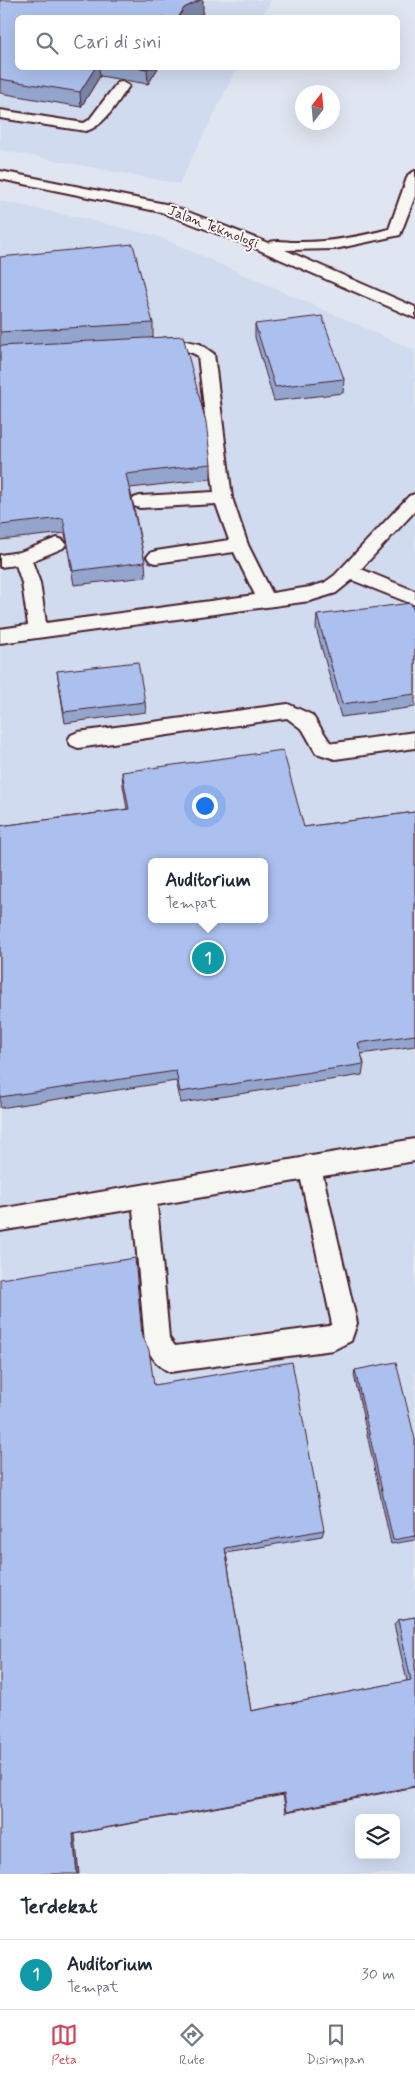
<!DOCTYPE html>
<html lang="id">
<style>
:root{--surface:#fff;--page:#f2f2f3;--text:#1f2937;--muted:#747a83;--line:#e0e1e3;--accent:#d1495b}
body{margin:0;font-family:Mynerve,sans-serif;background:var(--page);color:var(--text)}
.controls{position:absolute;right:15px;bottom:15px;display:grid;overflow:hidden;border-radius:8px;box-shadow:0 5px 20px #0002}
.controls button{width:45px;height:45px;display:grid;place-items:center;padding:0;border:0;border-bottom:1px solid var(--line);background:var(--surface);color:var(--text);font:25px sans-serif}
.compass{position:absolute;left:295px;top:85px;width:45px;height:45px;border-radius:50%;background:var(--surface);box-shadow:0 5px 20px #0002;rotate:16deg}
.you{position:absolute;left:204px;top:805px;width:18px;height:18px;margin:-12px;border:4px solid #fff;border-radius:50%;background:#1a73e8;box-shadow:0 0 0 8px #1a73e833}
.badge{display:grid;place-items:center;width:32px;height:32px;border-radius:50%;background:var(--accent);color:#fff;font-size:16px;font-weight:700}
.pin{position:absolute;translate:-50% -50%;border:2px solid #fff;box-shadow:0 1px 5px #0006}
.popup{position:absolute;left:148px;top:858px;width:120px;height:65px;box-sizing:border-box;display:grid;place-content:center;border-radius:8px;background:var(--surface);filter:drop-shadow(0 1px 4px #0005);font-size:16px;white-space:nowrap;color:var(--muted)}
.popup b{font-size:19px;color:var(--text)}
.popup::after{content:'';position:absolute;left:50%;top:100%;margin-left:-10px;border:10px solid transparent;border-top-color:var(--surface)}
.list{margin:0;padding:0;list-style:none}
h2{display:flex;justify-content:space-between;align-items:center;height:65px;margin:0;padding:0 20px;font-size:21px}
h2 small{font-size:16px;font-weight:400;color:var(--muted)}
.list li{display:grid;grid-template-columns:32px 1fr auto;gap:15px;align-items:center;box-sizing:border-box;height:70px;padding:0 20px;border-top:1px solid var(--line)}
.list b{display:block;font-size:19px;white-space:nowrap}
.list p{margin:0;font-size:16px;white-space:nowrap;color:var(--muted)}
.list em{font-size:16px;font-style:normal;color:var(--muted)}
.icon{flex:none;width:28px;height:28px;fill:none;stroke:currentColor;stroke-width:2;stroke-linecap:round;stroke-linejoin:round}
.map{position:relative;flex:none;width:415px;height:1874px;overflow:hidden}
.search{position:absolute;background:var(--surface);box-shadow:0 5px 20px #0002;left:15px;right:15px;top:15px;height:55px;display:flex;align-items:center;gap:12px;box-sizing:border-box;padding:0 18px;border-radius:8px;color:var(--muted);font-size:19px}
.sheet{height:135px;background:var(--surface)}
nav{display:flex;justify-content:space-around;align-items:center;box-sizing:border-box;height:70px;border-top:1px solid var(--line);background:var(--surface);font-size:14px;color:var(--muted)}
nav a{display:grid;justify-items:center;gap:2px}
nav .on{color:var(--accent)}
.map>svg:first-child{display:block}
</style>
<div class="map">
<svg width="415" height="1874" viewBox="0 0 415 1874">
<rect width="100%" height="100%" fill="#e0e6f1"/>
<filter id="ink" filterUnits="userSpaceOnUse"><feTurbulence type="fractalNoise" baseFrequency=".02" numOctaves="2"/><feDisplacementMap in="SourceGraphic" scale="10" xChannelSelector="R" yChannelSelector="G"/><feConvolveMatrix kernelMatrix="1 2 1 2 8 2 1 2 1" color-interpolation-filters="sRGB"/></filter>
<g filter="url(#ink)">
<path fill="#d0dbf0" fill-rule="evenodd" d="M0 0H271L262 17 18 18V68H237L179 184 0 150Z
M0 201 82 218 157 236 415 350V1874H0ZM152 862H264V919H152ZM359 1818H396V1855H359Z"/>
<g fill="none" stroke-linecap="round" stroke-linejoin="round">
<g stroke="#4a1f2b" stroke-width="4">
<path id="service" d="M122 82 129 86C118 101 105 126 86 131L0 118V110L84 123 89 120 117 83Z
M0 171 170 205 268 243C275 239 286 242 295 242 327 243 358 237 389 229L408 175 415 171V196L400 235 335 249 285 250 415 307V318L250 246 161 212 0 179Z
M171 338 200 344 214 354 232 498 248 545 272 593 310 587 324 583 335 575 409 496 415 494V511L361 569 415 591V605L352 580 336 593 310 601 0 643V629L28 625 22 583 16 565 0 567V555L20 552 57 538 63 540 66 544 63 548 32 561 40 583 46 623 255 595 234 552 156 563 150 561 147 557 150 553 156 551 229 540 216 504 140 508 134 506 131 502 134 498 140 496 214 492 198 356C183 346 168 352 151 348L149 344 151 340Z
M288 704 312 715 330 742 335 743 415 732V748L335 759 316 753 303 730 287 718 78 748 71 745 68 740 71 735 78 732Z
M415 1139V1161L323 1176 357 1323 351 1341 333 1350 170 1372C157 1366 150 1356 145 1343L133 1209 0 1231V1209L301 1158 309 1155 312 1156ZM301 1180 332 1324 329 1326 175 1346 169 1338 157 1205Z"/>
</g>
<use href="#service" fill="#f6f6f2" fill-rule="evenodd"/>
</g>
<path fill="#93a5cd" stroke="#4a1f2b" d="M0 0 203 13 18 68H158L148 84 100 76 81 107 0 93Z
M0 257 153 323V338L211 464V479L130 488 145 562 146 577 74 585 65 533 0 540Z
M255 324 344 379 343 393 274 401 255 337Z
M317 615H415V707L341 717 316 628Z
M57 671 145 702 146 712 65 723Z
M122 772 304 827 415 812V1046L361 1054 364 1064 362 1075 181 1103 176 1081 0 1108V826L127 809 123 785Z
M142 1336 154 1385 324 1530 322 1536 226 1553 251 1711 407 1681 394 1624 398 1620 415 1617V1787L286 1812 283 1795 75 1834 0 1874Z
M355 1370 415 1439V1540L391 1544 354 1375Z"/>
<path fill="#7886a7" stroke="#4a1f2b" d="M200 0H203V13L194 18H178L184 8Z
M95 68H99L100 76 81 107 80 92Z
M148 68H158L148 84 147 69Z
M73 1834H75L79 1874H77Z"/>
<path fill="#abc0ee" stroke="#4a1f2b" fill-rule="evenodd" d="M0 0H200L184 8 178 18H18V68H95L80 92 0 79Z
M138 68H148L147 69Z
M133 244 153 323 0 332V257Z
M322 316 344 379 275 387 255 324Z
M183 336 206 422 211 464 126 474 145 562 73 571 63 518 0 525V346Z
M411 603 415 615V694L342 704 317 615Z
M138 662 145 702 64 712 57 671Z
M283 750 304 827 415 812V1035L358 1043 364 1064 180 1092 176 1071 0 1097V826L129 809 122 772ZM152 862H264V919H152Z
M135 1258 142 1335 149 1350 154 1385 292 1362 324 1530 225 1548 251 1711 411 1680 398 1620 415 1617V1786L287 1811 284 1794 73 1834 77 1874H0V1279Z
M396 1362 415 1439V1536L393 1540 355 1370Z"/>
</g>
<g text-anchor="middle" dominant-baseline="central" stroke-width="4" stroke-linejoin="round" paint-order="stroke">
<g font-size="14" fill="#4a1f2b" stroke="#f6f6f2">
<text transform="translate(213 227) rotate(21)">Jalan Teknologi</text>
</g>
</g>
</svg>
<div class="controls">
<button><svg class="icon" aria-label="layers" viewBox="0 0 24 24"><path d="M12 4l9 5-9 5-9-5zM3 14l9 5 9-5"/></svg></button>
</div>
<svg class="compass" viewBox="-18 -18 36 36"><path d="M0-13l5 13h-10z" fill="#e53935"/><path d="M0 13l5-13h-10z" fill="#747a83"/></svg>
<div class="you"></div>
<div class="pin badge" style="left:208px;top:958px;background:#0f9aa8">1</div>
<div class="popup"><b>Auditorium</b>Tempat</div>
<div class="search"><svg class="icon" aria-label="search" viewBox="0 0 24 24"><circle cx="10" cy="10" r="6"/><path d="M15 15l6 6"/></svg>Cari di sini</div>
</div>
<section class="sheet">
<h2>Terdekat<small></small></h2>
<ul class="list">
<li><span class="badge" style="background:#0f9aa8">1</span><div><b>Auditorium</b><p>Tempat</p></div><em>30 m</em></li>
</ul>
</section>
<nav>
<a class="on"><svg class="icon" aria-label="map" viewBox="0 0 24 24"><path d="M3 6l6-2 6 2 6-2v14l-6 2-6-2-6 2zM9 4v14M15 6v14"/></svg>Peta</a>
<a><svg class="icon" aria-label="directions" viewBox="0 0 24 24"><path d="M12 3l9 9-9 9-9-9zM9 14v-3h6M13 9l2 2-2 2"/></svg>Rute</a>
<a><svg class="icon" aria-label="saved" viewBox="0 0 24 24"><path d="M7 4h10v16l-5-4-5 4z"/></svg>Disimpan</a>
</nav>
